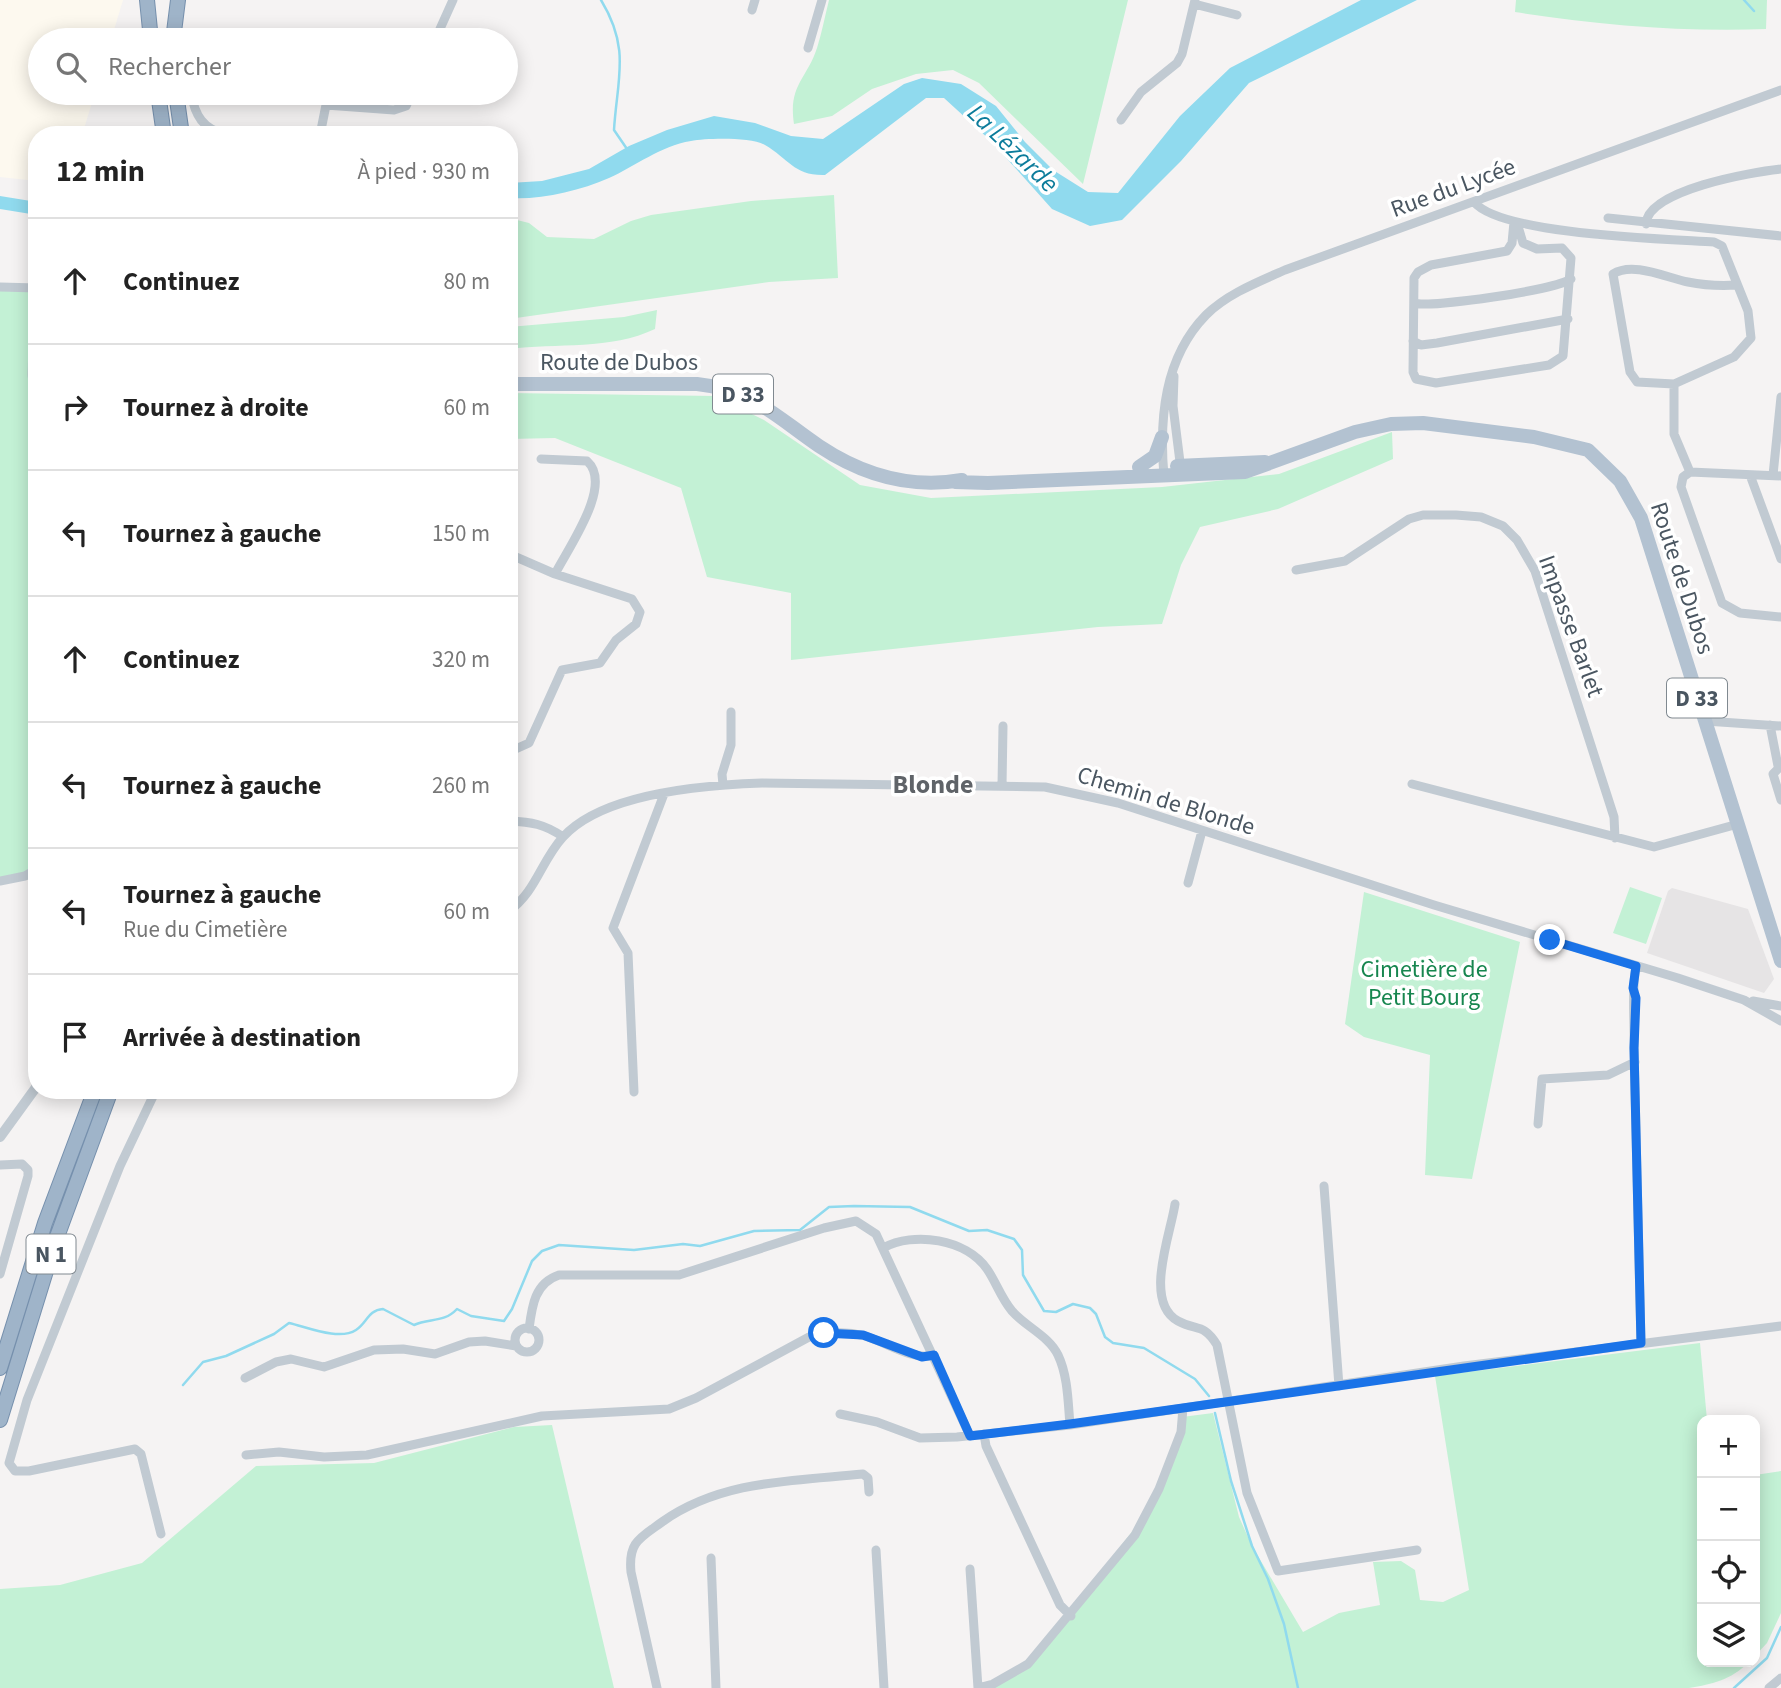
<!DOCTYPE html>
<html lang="fr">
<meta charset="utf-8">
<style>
:root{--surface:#fff;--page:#f6f6f6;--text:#222;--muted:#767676;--line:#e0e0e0}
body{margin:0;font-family:"Source Sans 3",sans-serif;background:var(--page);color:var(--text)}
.controls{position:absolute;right:21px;bottom:21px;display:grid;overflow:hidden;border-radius:14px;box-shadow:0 4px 18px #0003}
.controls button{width:63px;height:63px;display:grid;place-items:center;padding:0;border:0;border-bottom:2px solid var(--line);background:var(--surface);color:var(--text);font:35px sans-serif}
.stop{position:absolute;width:21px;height:21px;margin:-16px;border:5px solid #1a73e8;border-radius:50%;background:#fff}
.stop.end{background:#1a73e8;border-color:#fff;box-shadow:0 2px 7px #0008}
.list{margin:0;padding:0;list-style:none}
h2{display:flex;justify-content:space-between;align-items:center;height:91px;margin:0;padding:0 28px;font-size:30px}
h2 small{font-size:23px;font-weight:400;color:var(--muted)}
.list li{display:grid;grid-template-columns:46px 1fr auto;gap:21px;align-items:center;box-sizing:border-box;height:126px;padding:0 28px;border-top:2px solid var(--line)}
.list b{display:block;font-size:26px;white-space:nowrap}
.list p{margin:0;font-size:23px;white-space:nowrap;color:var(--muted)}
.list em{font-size:23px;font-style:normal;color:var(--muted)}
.icon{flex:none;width:38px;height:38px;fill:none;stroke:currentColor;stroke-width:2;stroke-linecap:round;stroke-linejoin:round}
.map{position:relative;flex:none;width:1781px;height:1688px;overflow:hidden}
.search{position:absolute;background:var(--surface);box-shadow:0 4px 18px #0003;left:28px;top:28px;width:490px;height:77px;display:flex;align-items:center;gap:18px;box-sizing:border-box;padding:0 24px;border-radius:38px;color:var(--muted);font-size:26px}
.panel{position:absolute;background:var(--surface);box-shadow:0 4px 18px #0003;left:28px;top:126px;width:490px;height:973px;border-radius:28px}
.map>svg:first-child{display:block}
</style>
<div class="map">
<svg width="1781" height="1688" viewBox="0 0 1781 1688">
<rect width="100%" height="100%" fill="#f5f3f3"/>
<path fill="#fdf9ef" d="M0 0H123L111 40H40V93H95L82 135H37V181L0 177Z"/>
<path fill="#e6e4e5" d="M1672 888 1748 909 1774 979 1764 993 1647 953 1668 891Z"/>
<path fill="#c3f1d5" d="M829 0H1128L1083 184 979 83 953 70 916 74 872 89 832 116 794 124C788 85 807 79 817 48 822 32 825 16 829 0Z
M1516 0H1767L1766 29C1682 32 1597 25 1515 12Z
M834 195 838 278 769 282 509 319V218L529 223 547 237 594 239 631 221 651 215 751 201Z
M0 287 35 288 37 869 0 881Z
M657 310 655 329C611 350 557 343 509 349V327L624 317Z
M509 393 715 396 764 420 860 485 931 498 1162 487 1279 474 1392 432 1393 459 1278 509 1200 527 1181 565 1162 624 1098 627 791 660V593L707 577 681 488 555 438 509 439Z
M1630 887 1662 898 1646 944 1613 933Z
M1364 892 1520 942 1472 1179 1425 1175 1430 1055 1364 1037 1345 1024Z
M1700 1343 1707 1420H1702V1662H1749C1731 1680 1713 1684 1689 1688H977L1028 1664 1153 1505 1182 1417 1213 1413 1239 1517 1252 1546 1303 1632 1339 1613 1380 1605 1373 1562 1401 1561 1415 1570 1420 1600 1443 1602 1469 1590 1435 1376Z
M552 1425 614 1688H0V1589L60 1585 142 1563 256 1466 374 1463 514 1427Z
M1781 1471V1613L1767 1643 1755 1656V1475Z"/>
<path fill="#90daee" d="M1361 0H1417L1249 83 1181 161 1122 220 1090 226 1052 209 991 141 944 98H926L825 175C794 176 789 159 765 145 752 137 707 138 691 141 660 146 636 166 609 178 579 191 541 200 509 198V183L542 181 589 169 629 146 667 130 714 116 755 123 791 136 823 139 904 84 922 78 961 84 996 106 1025 142 1053 170 1088 192 1118 193 1180 116 1230 68Z
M0 196 37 202V215L0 209Z"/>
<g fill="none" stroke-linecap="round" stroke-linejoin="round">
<path stroke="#90daee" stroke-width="2.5" d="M601 0C631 49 617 79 614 130L627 149
M1744 0 1754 11
M183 1385 203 1362 226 1356 274 1334 289 1323C307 1327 339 1341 356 1330 367 1323 368 1310 383 1309L414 1325C429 1318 444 1323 457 1309L471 1316 504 1321 512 1309 532 1261 542 1251 559 1245 634 1250 683 1244 700 1246 754 1231 800 1230 829 1207 854 1206 910 1207 969 1231 987 1230 1014 1239 1022 1250 1023 1275 1044 1311 1056 1312 1073 1304 1090 1308 1096 1314 1105 1337 1113 1343 1144 1348 1195 1379 1209 1396
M1215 1413 1231 1481 1252 1546 1268 1579 1284 1624 1298 1688
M1734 1688 1767 1658 1781 1627"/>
<g stroke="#7690ad" stroke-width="16">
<path id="trunk" d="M147 0 151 40
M173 40 178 0
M158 93 164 135
M176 93 182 135
M0 1368 45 1223 95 1090
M0 1420 54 1245 111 1090"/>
</g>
<path stroke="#c1cad2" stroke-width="9" d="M1194 4 1237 15
M752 10 755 0
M435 40 453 0
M808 48 822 0
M191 93C195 116 203 129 226 135
M1121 120 1141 92 1177 63 1182 54 1195 0
M320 135 326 105 394 110 406 106 412 93
M1474 202C1501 235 1667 239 1714 242L1722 246 1748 311 1751 338 1734 357 1674 384 1637 382 1630 372 1613 274C1633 261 1667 278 1688 282 1703 285 1721 286 1737 285
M1608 218 1781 236
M1514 222 1512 243 1507 251 1431 265 1418 272 1414 278 1413 372 1416 379 1436 383 1549 365 1563 356 1571 258 1562 248 1537 249 1523 243 1517 223
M1646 224C1647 190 1752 172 1781 169
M0 287 37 288
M35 288 32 375 37 408
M1414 303C1432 308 1555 290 1571 279
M1413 341 1421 345 1437 343 1568 319
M1174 376 1173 406 1181 470
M1674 384V434L1690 472
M541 459 587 461C614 485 568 548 555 574
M1750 475 1781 559
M1773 475 1781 397
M1164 476C1159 419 1164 358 1206 315 1227 294 1258 282 1285 270L1781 90
M1781 476 1690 472 1683 477 1681 487 1722 603 1740 613 1781 617
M509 554 555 574 632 599 640 612 636 624 616 640 600 663 562 670 529 743 509 752
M509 570 515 557
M1296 570 1345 561 1409 519 1423 515H1456L1481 517 1503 526 1517 540 1535 571 1614 817 1615 838
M1705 721 1781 726
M1770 725 1778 766
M1781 766 1773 774 1781 800
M1412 784 1654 847 1738 824
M723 785 722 774 731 745V712
M1002 786 1003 726
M509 821C531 822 545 824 563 837
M0 881 25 876 37 869
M1188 883 1202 831
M509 911C536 892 541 861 563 837 603 793 705 785 762 783L1045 787 1118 803 1434 905 1678 978 1744 1000 1781 1021
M1636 966C1631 992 1635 1020 1634 1048L1641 1343
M1753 1001 1781 1006
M156 1090 120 1166 27 1400 9 1463 15 1471H29L135 1449 141 1454 161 1534
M634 1092 628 953 613 928 664 794
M1538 1124 1542 1079 1608 1075 1635 1062
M0 1165 22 1164 28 1170V1176L0 1274
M1324 1186 1339 1386
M1175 1204C1171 1233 1143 1302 1178 1321 1196 1331 1204 1323 1217 1345L1247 1493 1278 1571 1417 1550
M883 1248C914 1231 966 1239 987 1269 996 1282 1001 1298 1012 1311 1026 1327 1049 1336 1058 1355 1068 1376 1068 1402 1070 1425
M515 1340a12 12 0 1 1 24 0a12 12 0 1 1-24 0Z
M529 1329C532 1305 535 1283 559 1275H679L824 1228 856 1221 876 1234 970 1436
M245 1378 276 1362 291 1359 324 1367 374 1350 403 1349 435 1354 469 1342 485 1341 516 1346
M840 1414 877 1422 920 1438 957 1437 1070 1425 1464 1366 1781 1326
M984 1434 986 1446 1060 1605 1071 1616
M246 1455 279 1452 324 1457 367 1455 542 1416 669 1409 696 1398 809 1337C827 1332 846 1331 865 1336 886 1342 912 1361 934 1355
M876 1550 884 1688
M711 1558 716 1688
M970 1569 978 1688 993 1684 1028 1664 1135 1535 1159 1489 1181 1432 1183 1408
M657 1688 631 1572C628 1542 640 1538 662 1522 721 1480 793 1481 863 1474L868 1478 869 1492
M1769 1688 1781 1678"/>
<path stroke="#c1cad2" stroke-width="10" d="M0 1137 37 1086"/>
<path stroke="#b3c2d1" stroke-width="14" d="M509 384H697C753 390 775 416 819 446 861 474 910 489 962 480
M1177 466 1265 462
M1139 467 1155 456 1162 437
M955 482 988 483 1245 472 1355 432 1391 424 1423 423 1534 437 1588 450 1620 481 1641 518 1781 961"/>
<use href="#trunk" stroke="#9fb4c9" stroke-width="14"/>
</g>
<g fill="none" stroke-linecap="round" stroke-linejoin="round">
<path stroke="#1a73e8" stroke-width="9" d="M824 1333 863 1335 922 1357 934 1355 970 1436 1070 1424 1641 1343 1634 1048 1636 998 1633 988 1636 966 1550 940"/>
</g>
<g text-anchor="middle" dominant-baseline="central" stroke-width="7" stroke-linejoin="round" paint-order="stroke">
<g fill="#fff" stroke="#808990" stroke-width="2">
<rect x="713" y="374.5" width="60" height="39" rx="5"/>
<rect x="1667" y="678.5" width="60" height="39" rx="5"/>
<rect x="26.5" y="1234.5" width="49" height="39" rx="5"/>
</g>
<g font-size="23" font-weight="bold" fill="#4a5661">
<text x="743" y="394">D 33</text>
<text x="1697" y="698">D 33</text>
<text x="51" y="1254">N 1</text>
</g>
<g font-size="24" fill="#4a5661" stroke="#fff">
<text transform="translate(1453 188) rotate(-20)">Rue du Lycée</text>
<text x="619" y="362">Route de Dubos</text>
<text transform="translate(1682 578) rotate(72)">Route de Dubos</text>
<text transform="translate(1571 626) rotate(70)">Impasse Barlet</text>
<text transform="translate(1166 801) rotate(17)">Chemin de Blonde</text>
</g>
<g font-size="24" fill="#17864f" stroke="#fff">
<text x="1424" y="969">Cimetière de<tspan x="1424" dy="28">Petit Bourg</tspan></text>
</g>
<g font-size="26" font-style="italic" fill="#0c7c9b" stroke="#fff">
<text transform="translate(1013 148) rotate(44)">La Lézarde</text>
</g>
<g font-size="26" font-weight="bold" fill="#5f6368" stroke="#fff">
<text x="933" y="784">Blonde</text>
</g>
</g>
</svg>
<div class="controls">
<button>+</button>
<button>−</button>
<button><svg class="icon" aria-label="locate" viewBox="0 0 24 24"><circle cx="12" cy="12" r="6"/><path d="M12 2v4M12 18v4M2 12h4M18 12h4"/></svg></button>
<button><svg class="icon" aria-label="layers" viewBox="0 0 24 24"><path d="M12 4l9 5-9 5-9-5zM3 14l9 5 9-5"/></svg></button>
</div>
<div class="stop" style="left:824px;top:1333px"></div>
<div class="stop end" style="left:1550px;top:940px"></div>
<div class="search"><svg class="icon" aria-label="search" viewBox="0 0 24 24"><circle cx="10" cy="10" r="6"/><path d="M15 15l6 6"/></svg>Rechercher</div>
<section class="panel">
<h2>12 min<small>À pied · 930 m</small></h2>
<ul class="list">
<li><svg class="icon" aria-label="ahead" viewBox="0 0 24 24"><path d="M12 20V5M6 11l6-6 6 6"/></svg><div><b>Continuez</b></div><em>80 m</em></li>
<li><svg class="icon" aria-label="right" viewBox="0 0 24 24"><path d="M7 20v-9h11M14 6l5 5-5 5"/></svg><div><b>Tournez à droite</b></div><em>60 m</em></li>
<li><svg class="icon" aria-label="left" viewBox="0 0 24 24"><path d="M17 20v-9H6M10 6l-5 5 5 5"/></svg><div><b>Tournez à gauche</b></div><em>150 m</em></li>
<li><svg class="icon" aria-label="ahead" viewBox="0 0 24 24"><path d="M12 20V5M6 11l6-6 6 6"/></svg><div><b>Continuez</b></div><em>320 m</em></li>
<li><svg class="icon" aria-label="left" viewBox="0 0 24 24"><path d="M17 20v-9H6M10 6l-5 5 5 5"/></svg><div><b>Tournez à gauche</b></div><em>260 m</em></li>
<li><svg class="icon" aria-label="left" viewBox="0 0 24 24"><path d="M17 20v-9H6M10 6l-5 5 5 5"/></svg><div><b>Tournez à gauche</b><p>Rue du Cimetière</p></div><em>60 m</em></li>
<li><svg class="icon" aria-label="arrive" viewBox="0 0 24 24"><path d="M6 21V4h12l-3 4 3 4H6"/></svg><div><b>Arrivée à destination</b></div></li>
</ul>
</section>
</div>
